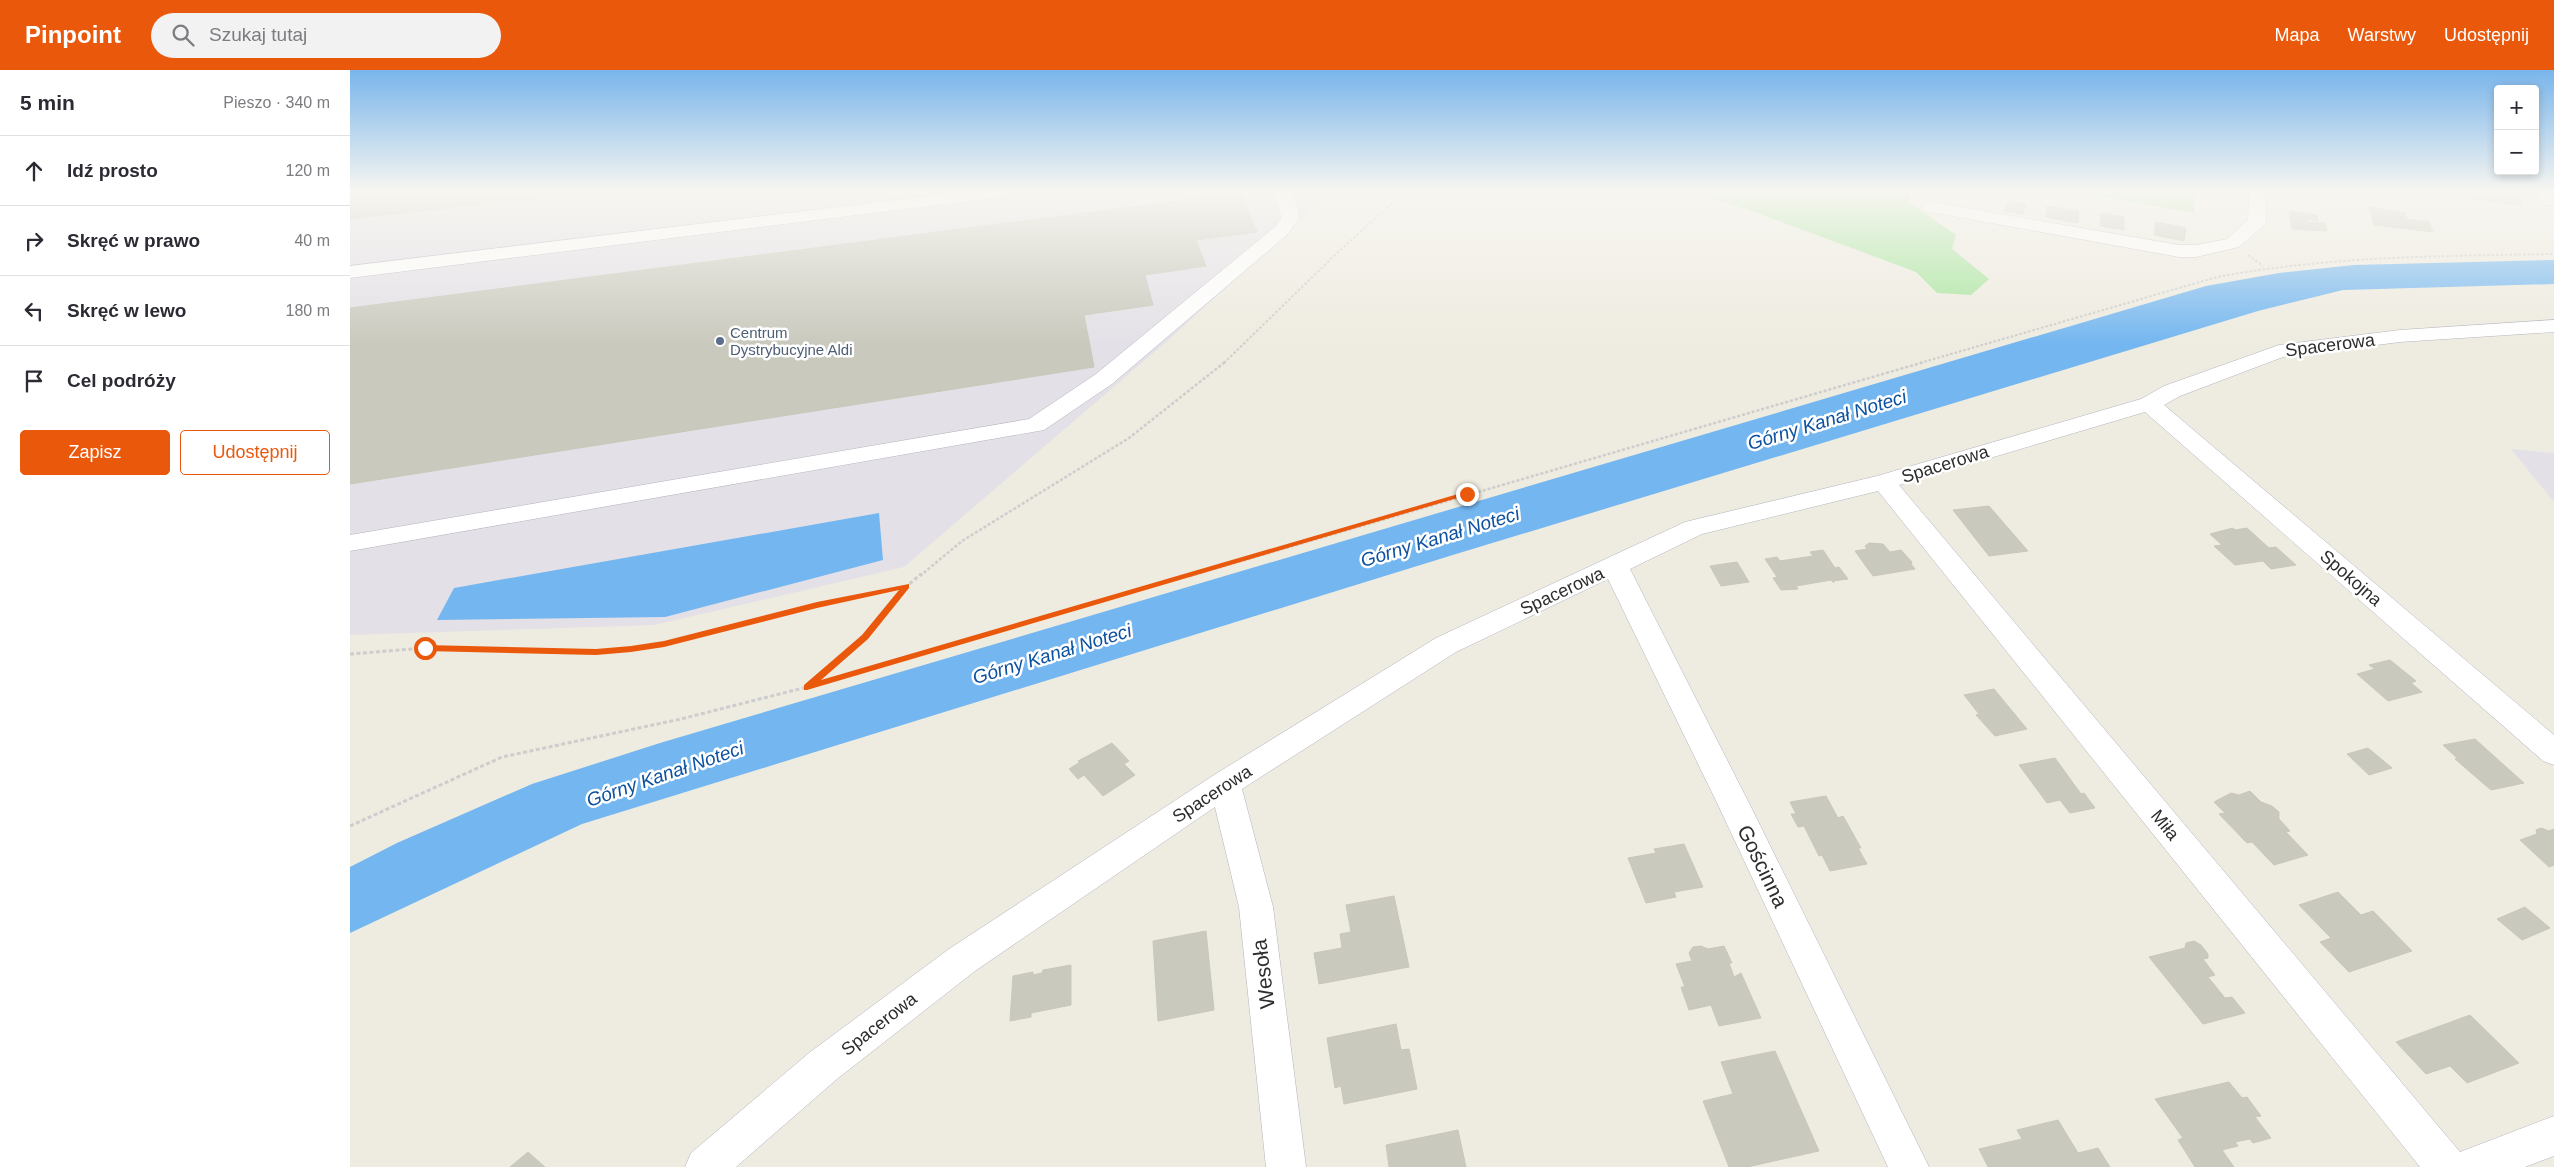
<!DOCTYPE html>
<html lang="pl">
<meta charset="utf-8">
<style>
:root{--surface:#fff;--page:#f2f2f3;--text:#2b2b33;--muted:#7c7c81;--line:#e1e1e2;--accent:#ea580c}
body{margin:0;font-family:Helvetica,sans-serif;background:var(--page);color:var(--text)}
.controls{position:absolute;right:15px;top:15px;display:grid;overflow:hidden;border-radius:5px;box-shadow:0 2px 8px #0003}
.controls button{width:45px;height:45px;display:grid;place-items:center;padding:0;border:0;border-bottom:1px solid var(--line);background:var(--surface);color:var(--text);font:25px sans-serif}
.stop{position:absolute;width:15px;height:15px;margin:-11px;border:4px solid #ea580c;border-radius:50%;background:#fff}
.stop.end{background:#ea580c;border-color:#fff;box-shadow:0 1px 5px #0008}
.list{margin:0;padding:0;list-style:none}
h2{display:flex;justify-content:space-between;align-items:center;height:65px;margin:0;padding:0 20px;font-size:21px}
h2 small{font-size:16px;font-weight:400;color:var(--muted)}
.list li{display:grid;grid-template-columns:32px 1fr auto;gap:15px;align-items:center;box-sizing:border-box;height:70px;padding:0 20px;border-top:1px solid var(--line)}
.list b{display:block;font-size:19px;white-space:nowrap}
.list em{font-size:16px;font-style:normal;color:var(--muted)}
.actions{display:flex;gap:10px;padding:15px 20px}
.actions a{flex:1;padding:11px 0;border:1px solid var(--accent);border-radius:5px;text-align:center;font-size:18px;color:var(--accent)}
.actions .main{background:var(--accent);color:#fff}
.icon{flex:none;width:28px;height:28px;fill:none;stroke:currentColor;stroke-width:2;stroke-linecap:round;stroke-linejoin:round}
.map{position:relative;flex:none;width:2204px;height:1097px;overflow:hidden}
header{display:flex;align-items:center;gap:30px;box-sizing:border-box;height:70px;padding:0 25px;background:var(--accent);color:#fff}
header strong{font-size:24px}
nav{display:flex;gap:28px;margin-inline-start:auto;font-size:18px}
.search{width:350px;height:45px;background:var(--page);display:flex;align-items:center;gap:12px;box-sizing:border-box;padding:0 18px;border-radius:28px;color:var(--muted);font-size:19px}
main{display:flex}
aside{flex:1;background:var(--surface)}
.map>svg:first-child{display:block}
</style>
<header>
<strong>Pinpoint</strong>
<div class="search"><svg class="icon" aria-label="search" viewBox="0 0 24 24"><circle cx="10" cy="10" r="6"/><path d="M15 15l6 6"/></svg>Szukaj tutaj</div>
<nav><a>Mapa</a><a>Warstwy</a><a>Udostępnij</a></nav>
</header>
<main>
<aside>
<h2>5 min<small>Pieszo · 340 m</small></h2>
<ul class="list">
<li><svg class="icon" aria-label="ahead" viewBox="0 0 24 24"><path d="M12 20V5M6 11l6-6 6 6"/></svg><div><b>Idź prosto</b></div><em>120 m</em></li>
<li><svg class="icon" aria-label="right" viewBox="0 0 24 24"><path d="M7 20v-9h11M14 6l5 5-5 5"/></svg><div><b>Skręć w prawo</b></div><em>40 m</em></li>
<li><svg class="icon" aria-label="left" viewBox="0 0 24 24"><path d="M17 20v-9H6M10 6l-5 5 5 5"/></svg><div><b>Skręć w lewo</b></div><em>180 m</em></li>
<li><svg class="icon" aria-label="arrive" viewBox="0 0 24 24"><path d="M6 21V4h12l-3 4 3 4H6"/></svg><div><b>Cel podróży</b></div></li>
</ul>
<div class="actions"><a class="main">Zapisz</a><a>Udostępnij</a></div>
</aside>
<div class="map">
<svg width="2204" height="1097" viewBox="0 0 2204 1097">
<rect width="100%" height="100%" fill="#eeebe0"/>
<path fill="#e3e0e7" d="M0 122H981L824 265 554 497 304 555 0 565Z
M2161 379 2204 383V432Z"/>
<path fill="#a7e59c" d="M1344 122H1561L1559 132 1606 165 1602 179 1639 209 1621 225 1587 223 1566 202 1410 144Z
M1728 122H1845L1844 143Z"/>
<path fill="#73b6f0" d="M2204 190V214L1993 220 1908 241 1106 484 232 754 0 863V797L47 773 182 714 310 673 1856 216 1929 203 2004 195Z
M529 443 533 490 315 547 87 550 104 518Z"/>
<path fill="#cac9be" stroke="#cac7b9" d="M0 122H239L0 149Z
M2108 122H2156L2157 124 2168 126 2172 136 2109 126Z
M890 123 907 162 846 170 856 196 795 205 803 235 734 245 744 297 0 414V238Z
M1658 130 1676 134 1673 144 1654 141Z
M1697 136 1729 141 1728 153 1696 147Z
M2019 137 2055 143 2057 149 2079 152 2083 162 2024 155Z
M1939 141 1967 145 1968 151 1957 149V152L1975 153 1977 161 1942 159Z
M1751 143 1774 147V160L1750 156Z
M1806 152 1836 158 1834 171 1804 165Z
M1639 436 1678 481 1639 486 1603 440Z
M1883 458 1885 460 1897 458 1919 478 1926 477 1946 495 1921 499 1913 491 1885 495 1864 476 1872 475 1860 464Z
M1519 473 1533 474 1540 482 1551 480 1562 492 1561 494 1565 499 1523 506 1505 481 1517 479 1515 476Z
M1473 480 1485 498 1489 497 1498 509 1483 511 1484 513 1481 510 1446 516 1448 519 1431 520 1423 508 1427 507 1415 489 1427 487 1430 491 1463 486 1460 482Z
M1387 492 1399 512 1371 516 1360 496Z
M2040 590 2066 611 2061 613 2072 622 2038 631 2007 604 2025 599 2019 595Z
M1644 619 1677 659 1645 666 1626 645 1629 644 1614 625Z
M2125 669 2174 713 2141 720 2105 689 2107 688 2093 675Z
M762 673 779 691 774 694 785 705 753 726 734 705 728 709 719 699 730 692 728 691Z
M2018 678 2042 698 2019 705 1997 684Z
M1705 688 1731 724 1734 723 1745 738 1720 743 1710 730 1697 733 1669 695Z
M1900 721 1911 732 1922 736 1929 742V749L1940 761 1936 762 1958 785 1924 795 1902 772 1897 773 1869 744 1875 743 1864 732 1881 723 1889 725Z
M1476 726 1488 748 1493 746 1511 778H1508L1517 794 1480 801 1472 785 1469 786 1454 756 1448 757 1441 744H1446L1440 732Z
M2191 758 2199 761 2204 759V795L2199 797 2170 770 2187 764 2186 760Z
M1334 774 1353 817 1324 822 1326 827 1296 833 1278 788 1306 783 1304 779Z
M1988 822 2011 845 2023 841 2062 881 1999 902 1970 872 1981 868 1949 835Z
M1044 826 1059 897 969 914 964 883 992 878 990 864 1001 862 996 835Z
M2175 837 2200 858 2172 870 2147 849Z
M856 861 864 940 808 951 803 871Z
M1844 871 1851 875 1858 884V888L1853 889 1865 905 1858 907 1875 928 1882 927 1895 943 1853 954 1799 887 1835 878 1836 873Z
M1351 876 1358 879 1374 876 1382 893H1379L1384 907 1391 903 1411 948 1369 956 1361 935 1339 940 1331 917H1335L1326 894 1342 891 1339 883 1343 877Z
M721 895V935L681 943V947L660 951 663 906 683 902V905L692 903 693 900Z
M2120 945 2169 993 2117 1013 2100 996 2076 1004 2046 972Z
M1046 954 1051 980 1059 979 1067 1019 994 1034 991 1016 985 1018 977 968Z
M1425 981 1469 1081 1397 1097H1379L1353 1031 1383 1024 1371 992Z
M1879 1012 1892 1028 1897 1027 1911 1046 1905 1047 1921 1068 1903 1073 1900 1069 1885 1072 1888 1076 1872 1080 1884 1097H1845L1828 1070 1833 1068 1805 1029Z
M1708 1050 1728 1083 1748 1078 1760 1097H1638L1629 1079 1672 1069 1667 1060Z
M1108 1060 1116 1097H1039L1036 1075Z
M178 1082 195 1097H160Z"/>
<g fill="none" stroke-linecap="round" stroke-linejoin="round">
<g stroke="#b3b3c0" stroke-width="1">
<path id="minor" d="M612 122H661L658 126 652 127 0 208V196Z
M922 122H939L947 135 949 148 938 164 762 314 694 360 0 481V465L679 349 746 304 926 156 931 148 929 135Z
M1899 122H1916V152L1913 156 1889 177 1846 187H1829L1581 142 1575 141 1572 137 1575 133 1581 132 1829 175H1846L1877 169 1898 150Z
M2186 122H2202L2204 135H2193Z
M2204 250V262L2050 272 1933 287 1830 326 1814 335 2204 665V695L2193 691 1795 342 1549 415 2110 1082 2204 1046V1086L2175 1097H2070L1528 421 1352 464 1280 499 1401 737 1579 1097H1538L1369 737 1258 509 1106 582 892 719 923 837 956 1097H916L889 837 865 737 625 901 487 1009 386 1097H335L341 1083 459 983 599 879 864 705 1086 568 1335 452 1527 406 1791 329 1814 316 1929 275 2050 260Z"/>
</g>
<path stroke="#cdcdcd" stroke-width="2" stroke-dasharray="2.5 2" stroke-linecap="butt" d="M1898 185 1913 196
M874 293 986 184 1054 122
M1570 293 1867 207C1979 186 2091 186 2204 184"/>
<path stroke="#cdcdcd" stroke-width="2.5" stroke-dasharray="3 2" stroke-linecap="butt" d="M570 506 612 471 779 368 875 292
M840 506 1574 292"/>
<path stroke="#cdcdcd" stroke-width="3" stroke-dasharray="4 2.5" stroke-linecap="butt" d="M0 584 75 578 246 582 281 579 314 574 467 535 557 516
M459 615 515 567 557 516 571 504
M0 756 152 687 331 649 457 617 844 504"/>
<use href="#minor" fill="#fff" fill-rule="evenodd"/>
</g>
<linearGradient id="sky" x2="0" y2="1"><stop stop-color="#79b5eb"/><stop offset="0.44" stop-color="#f7f6f1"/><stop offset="1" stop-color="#f7f6f1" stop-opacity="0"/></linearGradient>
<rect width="2204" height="275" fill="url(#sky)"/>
<path fill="#ea580c" d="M1115 422 1121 424 457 620H454V615L512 565 549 520 467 538 314 577 281 582 246 585 75 581 70 578 75 575 246 579 281 576 314 571 467 532 559 514V518L518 569 471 610Z"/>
<circle fill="#5c6f8a" stroke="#fff" stroke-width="2" cx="370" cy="271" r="5"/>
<g text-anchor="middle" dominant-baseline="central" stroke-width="5" stroke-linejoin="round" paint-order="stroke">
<g font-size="15" fill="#4e5e75" stroke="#fff" text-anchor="start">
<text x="380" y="262">Centrum<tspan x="380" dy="17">Dystrybucyjne Aldi</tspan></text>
</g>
<g font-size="18" fill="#2d2d2d" stroke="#fff">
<text transform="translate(1980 275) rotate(-7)">Spacerowa</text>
<text transform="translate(1595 394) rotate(-17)">Spacerowa</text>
<text transform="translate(2001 508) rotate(41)">Spokojna</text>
<text transform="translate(1212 521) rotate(-25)">Spacerowa</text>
<text transform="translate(862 724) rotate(-33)">Spacerowa</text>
<text transform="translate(1815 755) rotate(51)">Miła</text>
<text transform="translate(529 954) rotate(-38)">Spacerowa</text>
</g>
<g font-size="19" font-style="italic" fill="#0d51a1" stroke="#fff">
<text transform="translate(1477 350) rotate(-17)">Górny Kanał Noteci</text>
<text transform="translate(1090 467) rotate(-17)">Górny Kanał Noteci</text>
<text transform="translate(702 584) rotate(-17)">Górny Kanał Noteci</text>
<text transform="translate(315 704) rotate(-19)">Górny Kanał Noteci</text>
</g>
<g font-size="21" fill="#2d2d2d" stroke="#fff">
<text transform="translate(1413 796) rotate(64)">Gościnna</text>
<text transform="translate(913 904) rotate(-97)">Wesoła</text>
</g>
</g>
</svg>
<div class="controls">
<button>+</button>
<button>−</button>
</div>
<div class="stop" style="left:75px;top:578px"></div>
<div class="stop end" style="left:1117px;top:424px"></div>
</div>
</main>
